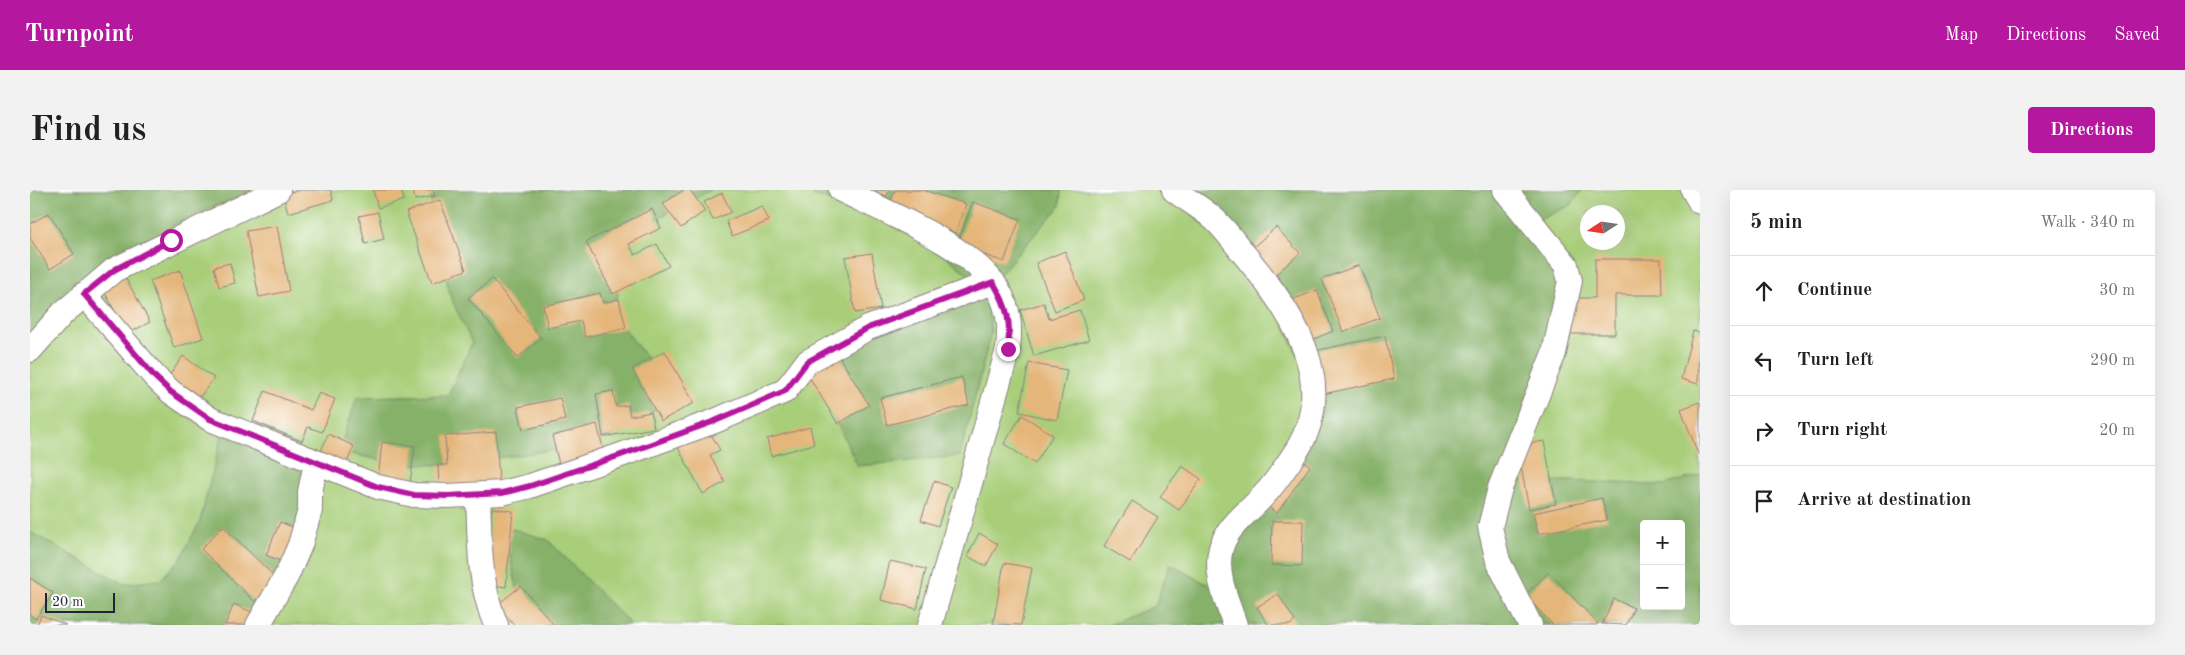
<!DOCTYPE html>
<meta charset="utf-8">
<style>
:root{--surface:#fff;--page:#f2f2f2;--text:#202124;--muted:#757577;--line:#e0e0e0;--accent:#b5179e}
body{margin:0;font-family:"Old Standard TT",serif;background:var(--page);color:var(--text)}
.controls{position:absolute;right:15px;bottom:15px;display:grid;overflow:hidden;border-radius:5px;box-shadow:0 5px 20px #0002}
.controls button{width:45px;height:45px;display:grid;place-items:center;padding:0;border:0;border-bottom:1px solid var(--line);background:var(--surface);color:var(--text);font:25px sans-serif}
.compass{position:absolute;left:1550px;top:15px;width:45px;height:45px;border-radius:50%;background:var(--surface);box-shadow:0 5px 20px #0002;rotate:258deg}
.scale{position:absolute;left:15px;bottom:12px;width:70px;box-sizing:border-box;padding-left:5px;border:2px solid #22223b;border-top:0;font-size:14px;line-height:18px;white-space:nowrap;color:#22223b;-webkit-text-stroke:4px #fff;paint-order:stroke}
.stop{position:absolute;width:15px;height:15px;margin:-11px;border:4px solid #b5179e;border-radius:50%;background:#fff}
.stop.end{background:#b5179e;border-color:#fff;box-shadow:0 1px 5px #0008}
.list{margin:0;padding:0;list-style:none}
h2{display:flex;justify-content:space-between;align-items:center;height:65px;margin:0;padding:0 20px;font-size:21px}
h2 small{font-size:16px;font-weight:400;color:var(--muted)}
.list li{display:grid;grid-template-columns:32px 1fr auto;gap:15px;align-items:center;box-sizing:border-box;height:70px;padding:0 20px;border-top:1px solid var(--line)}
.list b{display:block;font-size:19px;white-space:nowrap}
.list em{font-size:16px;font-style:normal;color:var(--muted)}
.icon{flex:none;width:28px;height:28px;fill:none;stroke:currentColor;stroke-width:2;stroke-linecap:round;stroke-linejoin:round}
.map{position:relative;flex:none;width:1670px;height:435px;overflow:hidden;border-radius:5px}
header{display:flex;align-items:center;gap:30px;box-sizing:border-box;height:70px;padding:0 25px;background:var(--accent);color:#fff}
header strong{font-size:24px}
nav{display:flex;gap:28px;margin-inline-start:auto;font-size:18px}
.intro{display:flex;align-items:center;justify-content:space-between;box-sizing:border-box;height:120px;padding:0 30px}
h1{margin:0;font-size:35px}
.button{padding:12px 22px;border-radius:5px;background:var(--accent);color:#fff;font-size:18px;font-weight:700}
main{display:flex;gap:30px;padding:0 30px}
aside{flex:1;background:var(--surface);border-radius:5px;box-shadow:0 5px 20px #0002}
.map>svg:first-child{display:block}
</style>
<header>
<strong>Turnpoint</strong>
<nav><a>Map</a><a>Directions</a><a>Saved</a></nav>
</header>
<div class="intro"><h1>Find us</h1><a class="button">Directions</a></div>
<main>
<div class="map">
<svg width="1670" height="435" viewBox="0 0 1670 435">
<rect width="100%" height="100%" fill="#fff"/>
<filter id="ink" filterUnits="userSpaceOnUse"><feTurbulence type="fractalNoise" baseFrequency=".02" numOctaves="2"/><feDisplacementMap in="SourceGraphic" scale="10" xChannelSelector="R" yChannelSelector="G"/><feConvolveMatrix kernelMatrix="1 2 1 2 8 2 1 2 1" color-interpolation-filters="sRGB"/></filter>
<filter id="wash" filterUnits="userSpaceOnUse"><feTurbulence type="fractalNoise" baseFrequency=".0096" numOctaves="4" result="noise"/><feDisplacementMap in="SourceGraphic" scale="20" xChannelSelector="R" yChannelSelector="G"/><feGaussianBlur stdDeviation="1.12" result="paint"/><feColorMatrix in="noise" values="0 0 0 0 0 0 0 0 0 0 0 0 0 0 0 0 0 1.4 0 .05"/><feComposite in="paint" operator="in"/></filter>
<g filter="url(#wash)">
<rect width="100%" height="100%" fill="#f3dec1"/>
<path fill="#a8ce79" stroke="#65785a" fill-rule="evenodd" d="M0 0H1670V435H0ZM1558 22H1588V52H1558ZM1614 334H1651V416H1614Z"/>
<path fill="#86b169" stroke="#546a52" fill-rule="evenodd" d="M0 0H226L155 28 75 80 0 152Z
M400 0H681L602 42 583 124 639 197 615 234 551 256 417 275 367 274 309 261 327 207 418 205 442 153 421 108 404 40Z
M781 0H1031L1030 16 956 100 961 143 930 266 828 276 778 174 944 90 911 62 830 19 782 5Z
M1139 0H1552L1541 15 1500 34 1535 100 1470 292 1542 291 1633 295 1670 285V435H1078L1125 416 1140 374 1182 397 1194 343 1275 238 1281 195 1239 100ZM1614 334H1651V416H1614Z
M192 245 277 277 280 292 231 435H0V342L94 394 130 390 151 368 170 331Z
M473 336 518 350 601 435H501L493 424Z"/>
<g id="blocks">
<path fill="#e5b67a" d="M269 0H301L303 10 258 23 253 4Z
M343 0H371L374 10 348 18Z
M383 0H403L405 6 385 10Z
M653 0H660L675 21 651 38 633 14Z
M838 0H859L857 6Z
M865 0H893L936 14 926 43 858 20Z
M692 3 701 22 683 30 674 12Z
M410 10 436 80 402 93 376 22Z
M943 12 990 29 974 72 927 55Z
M732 16 739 31 702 46 696 31Z
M622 19 631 38 599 54 605 65 627 54 639 76 583 104 556 52Z
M348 22 354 49 335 54 329 26Z
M19 23 44 64 20 79 0 48V34Z
M247 36 259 101 229 107 216 41Z
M1246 37 1270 63 1244 86 1221 59Z
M1035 61 1054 110 1025 121 1006 73Z
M842 63 851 119 825 123 815 67Z
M1565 69H1631L1632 105H1585V144H1540V108H1565Z
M200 73 205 93 189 97 184 77Z
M1329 75 1350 128 1313 142 1292 89Z
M150 80 173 148 144 158 120 91Z
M95 87 120 132 97 144 73 99Z
M462 89 511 148 488 168 438 108Z
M1287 100 1303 141 1279 151 1262 110Z
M570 103 573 113 589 109 596 138 555 147 551 131 518 138 513 116Z
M1014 113 1019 129 1050 120 1059 150 1004 166 990 120Z
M1663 141 1670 143 1668 194 1651 189Z
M1355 146 1364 189 1293 204 1284 161Z
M635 161 664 213 631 231 602 179Z
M807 163 839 215 808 234 776 182Z
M153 166 184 188 167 211 137 189Z
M999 173 1037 180 1027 230 989 222Z
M932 187 939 215 857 235 850 208Z
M235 201 281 220 289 203 305 209 292 242 278 237 272 251 223 231Z
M583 201 586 217 598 215 600 226 621 222 624 238 573 247 566 204Z
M530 208 535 230 493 240 488 217Z
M1670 212V264H1668L1651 219Z
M992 225 1023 245 1005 274 974 254Z
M567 234 575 266 530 278 522 246Z
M677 237 690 260 680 265 695 292 673 304 646 254Z
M780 237 784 254 741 266 737 249Z
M466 242 469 293 409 298 408 275H417L415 246Z
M298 244 324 256 313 282 287 271Z
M1514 251 1526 314 1499 319 1487 256Z
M352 252 385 256 380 293 348 289Z
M1267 266 1280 276 1247 323 1234 314Z
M1152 276 1171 289 1149 320 1130 307Z
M904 291 921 297 908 336 891 330Z
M1572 308 1577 330 1508 344 1503 323Z
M1102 311 1128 327 1100 372 1074 356Z
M462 318 483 321 476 397 454 394Z
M1242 331H1273L1272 376 1241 375Z
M250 332 267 339 253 372 236 365Z
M193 336 247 389 225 412 171 359Z
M949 343 968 354 956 376 937 366Z
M860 371 896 379 887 419 851 410Z
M974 373 1002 378 991 435 963 434Z
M1519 382 1568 434 1566 435H1523L1495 405Z
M0 388 23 403 6 429 0 425Z
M491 396 524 435H484L467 415Z
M1248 404 1265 431 1260 435H1238L1227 417Z
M1584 409 1604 418 1596 435 1572 434Z
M204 414 224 423 219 435H195Z
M11 425 36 435H7Z"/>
</g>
</g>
<g filter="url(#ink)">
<use href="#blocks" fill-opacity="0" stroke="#8a807e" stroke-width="1"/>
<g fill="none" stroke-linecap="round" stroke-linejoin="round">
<g stroke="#8a807e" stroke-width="26">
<path id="minor" d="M811 0C858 23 950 59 972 107 980 125 980 140 978 159L900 435
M1144 0C1157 10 1172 18 1184 29 1197 41 1207 56 1218 69 1262 122 1309 192 1267 260 1257 275 1246 293 1233 306 1219 322 1197 336 1191 358 1184 383 1197 411 1205 435
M1475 0 1536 75 1540 91 1524 163 1470 298 1460 337 1468 371 1500 435
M1663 0 1670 12
M54 104 125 187 141 202 180 229 348 297 384 305 418 306 472 303 500 296 591 265 685 231 755 201 777 172 838 138 963 92
M0 160 33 123 84 80 248 0
M448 305C450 350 448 393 466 435
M228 435 257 385 270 355 280 320V302L286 273"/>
</g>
<use href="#minor" stroke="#fff" stroke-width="24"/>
</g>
</g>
<g fill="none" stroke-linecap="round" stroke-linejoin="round" filter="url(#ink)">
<path stroke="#b5179e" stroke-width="6" d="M141 50 84 80 54 104 125 187 141 202 180 229 348 297 384 305 418 306 472 303 500 296 591 265 685 231 755 201 777 172 838 138 963 92C978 117 981 132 978 159"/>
</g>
</svg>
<div class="controls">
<button>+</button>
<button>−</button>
</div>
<svg class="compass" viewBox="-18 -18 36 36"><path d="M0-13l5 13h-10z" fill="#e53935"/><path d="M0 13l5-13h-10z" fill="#757577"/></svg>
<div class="scale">20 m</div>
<div class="stop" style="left:141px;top:50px"></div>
<div class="stop end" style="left:978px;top:159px"></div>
</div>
<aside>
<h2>5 min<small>Walk · 340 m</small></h2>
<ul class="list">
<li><svg class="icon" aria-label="ahead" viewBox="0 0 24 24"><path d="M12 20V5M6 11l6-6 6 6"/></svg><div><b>Continue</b></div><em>30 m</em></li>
<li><svg class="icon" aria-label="left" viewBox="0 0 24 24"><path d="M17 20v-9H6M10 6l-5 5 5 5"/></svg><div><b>Turn left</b></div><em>290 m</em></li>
<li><svg class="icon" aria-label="right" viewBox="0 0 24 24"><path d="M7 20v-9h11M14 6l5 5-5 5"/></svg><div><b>Turn right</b></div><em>20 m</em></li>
<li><svg class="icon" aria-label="arrive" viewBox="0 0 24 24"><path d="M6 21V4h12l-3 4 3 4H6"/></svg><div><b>Arrive at destination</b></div></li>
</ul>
</aside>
</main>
